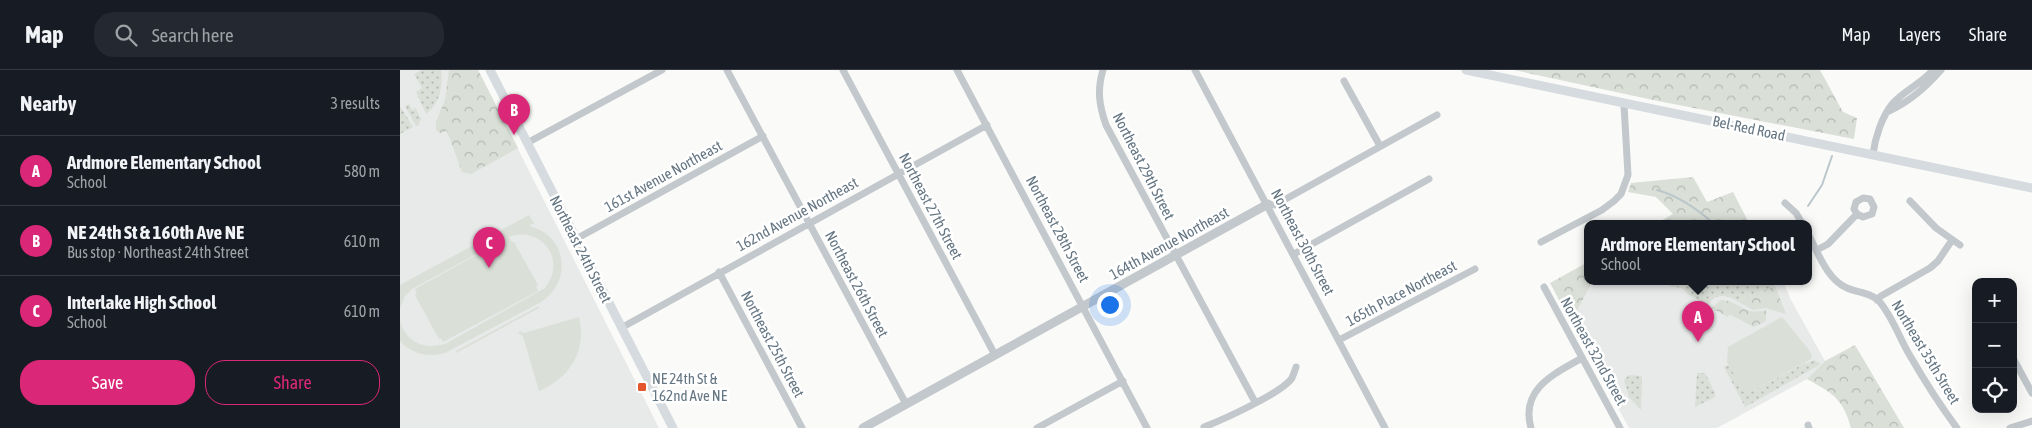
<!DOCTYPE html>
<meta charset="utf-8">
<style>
:root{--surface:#171b24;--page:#242831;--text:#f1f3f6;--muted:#9ea1a6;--line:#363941;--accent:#db2777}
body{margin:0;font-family:"Asap Condensed",sans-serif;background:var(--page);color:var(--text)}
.controls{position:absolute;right:15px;bottom:15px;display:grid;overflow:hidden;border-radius:10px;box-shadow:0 5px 20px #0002}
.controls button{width:45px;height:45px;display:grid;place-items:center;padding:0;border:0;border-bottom:1px solid var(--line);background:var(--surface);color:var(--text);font:25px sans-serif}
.you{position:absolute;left:709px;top:234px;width:18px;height:18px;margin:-12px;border:4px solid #fff;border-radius:50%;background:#1a73e8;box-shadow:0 0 0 8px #1a73e833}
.badge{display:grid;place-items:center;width:32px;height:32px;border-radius:50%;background:var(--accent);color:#fff;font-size:16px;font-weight:700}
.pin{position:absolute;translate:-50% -41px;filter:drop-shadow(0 1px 2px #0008)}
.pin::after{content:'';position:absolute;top:26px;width:18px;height:15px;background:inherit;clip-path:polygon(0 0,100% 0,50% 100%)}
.popup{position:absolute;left:1184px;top:150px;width:228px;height:65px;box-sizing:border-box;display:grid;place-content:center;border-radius:10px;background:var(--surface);filter:drop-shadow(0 1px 4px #0005);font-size:16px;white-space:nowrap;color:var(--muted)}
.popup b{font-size:19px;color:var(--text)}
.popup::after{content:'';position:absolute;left:50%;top:100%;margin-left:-10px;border:10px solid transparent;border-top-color:var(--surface)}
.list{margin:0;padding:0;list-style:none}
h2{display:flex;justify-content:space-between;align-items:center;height:65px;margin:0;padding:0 20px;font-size:21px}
h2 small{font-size:16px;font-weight:400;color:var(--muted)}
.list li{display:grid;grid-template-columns:32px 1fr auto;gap:15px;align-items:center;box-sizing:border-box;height:70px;padding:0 20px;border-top:1px solid var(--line)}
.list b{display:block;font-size:19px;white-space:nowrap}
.list p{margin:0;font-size:16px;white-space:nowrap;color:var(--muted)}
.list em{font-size:16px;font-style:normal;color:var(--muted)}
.actions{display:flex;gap:10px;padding:15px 20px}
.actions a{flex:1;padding:11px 0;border:1px solid var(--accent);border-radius:20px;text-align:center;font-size:18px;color:var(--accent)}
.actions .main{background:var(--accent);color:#fff}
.icon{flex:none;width:28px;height:28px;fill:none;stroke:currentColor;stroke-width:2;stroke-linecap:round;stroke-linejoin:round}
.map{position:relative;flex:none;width:1632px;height:358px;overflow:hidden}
header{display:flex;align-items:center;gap:30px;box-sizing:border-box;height:70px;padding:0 25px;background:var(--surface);border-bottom:1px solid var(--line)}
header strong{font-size:24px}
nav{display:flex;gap:28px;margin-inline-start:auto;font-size:18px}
.search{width:350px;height:45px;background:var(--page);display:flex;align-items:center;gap:12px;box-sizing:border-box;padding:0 18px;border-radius:20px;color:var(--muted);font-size:19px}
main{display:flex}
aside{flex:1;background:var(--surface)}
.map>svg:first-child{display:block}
</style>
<header>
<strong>Map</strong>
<div class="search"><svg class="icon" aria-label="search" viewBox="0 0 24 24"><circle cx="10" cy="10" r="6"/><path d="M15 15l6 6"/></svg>Search here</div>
<nav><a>Map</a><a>Layers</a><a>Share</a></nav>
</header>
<main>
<aside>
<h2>Nearby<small>3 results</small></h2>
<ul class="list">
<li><span class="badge">A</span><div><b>Ardmore Elementary School</b><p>School</p></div><em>580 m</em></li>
<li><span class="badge">B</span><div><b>NE 24th St &amp; 160th Ave NE</b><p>Bus stop · Northeast 24th Street</p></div><em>610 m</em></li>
<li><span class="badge">C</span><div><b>Interlake High School</b><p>School</p></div><em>610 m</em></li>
</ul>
<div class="actions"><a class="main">Save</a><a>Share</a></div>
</aside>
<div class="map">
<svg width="1632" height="358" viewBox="0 0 1632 358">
<defs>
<pattern id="grass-dots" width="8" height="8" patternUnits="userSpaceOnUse" patternTransform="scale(1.25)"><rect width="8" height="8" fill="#dadfd7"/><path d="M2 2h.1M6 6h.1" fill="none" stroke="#b4b9b4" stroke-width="1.8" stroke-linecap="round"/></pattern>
<pattern id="forest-crowns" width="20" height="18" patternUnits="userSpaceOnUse" patternTransform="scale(1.25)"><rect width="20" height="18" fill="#dadfd7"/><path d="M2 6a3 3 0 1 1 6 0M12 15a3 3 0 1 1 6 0" fill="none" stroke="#b4b9b4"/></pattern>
</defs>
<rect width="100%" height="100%" fill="#fafaf8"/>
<path fill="#e8e9e9" d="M0 0H78L259 358H0Z
M1193 211H1383L1391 230 1425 291 1407 309 1317 358H1229L1171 252Z"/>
<path fill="url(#grass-dots)" d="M21 0H41C43 16 40 34 26 44L16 22 22 18 14 4Z
M9 34 13 41 15 37 21 49 18 56H16L5 36Z
M0 36 13 57 0 64Z
M1263 211H1373L1375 216 1337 231C1326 224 1314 223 1308 236L1288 224 1282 218 1270 216Z
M1414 290 1421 294 1345 337 1324 297 1329 294 1344 322 1349 323 1405 293 1406 294Z
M1297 303H1305L1315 323V327L1295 337Z
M1229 305 1242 306 1241 340 1229 327 1224 310Z"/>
<path fill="url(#forest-crowns)" d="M49 0H78L118 78 71 104 62 102 47 61 40 63 36 60V52L45 30Z
M1114 0H1420L1443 42 1457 48 1454 69 1253 30Z
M1293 107 1307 132 1333 122 1349 153H1257L1273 144 1256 127 1228 122 1231 113Z
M1188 192V211H1193L1171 252 1150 213Z
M1375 216 1386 244 1366 238 1353 240 1337 231Z
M1321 230C1341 231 1342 246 1366 240V251L1354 257 1329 244 1328 247 1311 238Z
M1455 275 1504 358H1451C1443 328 1432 323 1407 309L1425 291Z"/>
<path fill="#dadfd7" d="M129 145 134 153 129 156C167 165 173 211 141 232L45 283C28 288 12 284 0 271V251C6 273 27 281 47 273L145 218C168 189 140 153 106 168L12 219 5 226 0 238V215Z
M109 167 112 172H114L138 215 136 217 138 221 43 272 41 268 39 269 15 225 17 224 15 219Z
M139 236V238L56 283V281Z
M179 247C187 281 170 308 139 321L123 266 118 263 120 261 124 263Z
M1382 247 1409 280 1412 286 1411 289 1349 323H1344L1327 292 1328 277Z"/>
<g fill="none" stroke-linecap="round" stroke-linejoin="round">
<path stroke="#bbc7cb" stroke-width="2" d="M1257 120C1279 126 1296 138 1313 153
M1408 136 1422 115 1432 86"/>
<path stroke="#c3c8cc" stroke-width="7" d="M327 0 506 334
M443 0 595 285
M557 0 747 358
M703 0C697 20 699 35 706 55L855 332
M795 0 985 358
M944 11 980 76
M1489 41C1509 32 1527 16 1541 0
M127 73 262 0
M1473 84C1475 68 1482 46 1493 33 1505 20 1522 13 1533 0
M1510 131 1536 158 1560 175
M1385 133 1396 143 1402 153
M868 134 875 135 1037 45
M1408 164C1418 182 1427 210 1447 218 1458 223 1470 222 1479 231 1492 246 1499 267 1509 284 1524 310 1539 334 1557 358
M176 169 363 66
M1141 172 1202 140 1214 131 1221 124 1228 105 1224 35
M1417 180 1428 174 1457 144 1463 147 1472 144 1474 137 1470 129 1463 128 1456 132 1454 139 1457 144
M894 184 1029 109
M319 202 402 358
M1144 217 1220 358
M1477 230 1481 226 1530 198 1538 191 1552 170
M221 258 587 55
M939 270 1075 199
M1613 288 1632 323
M1408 355 1409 358
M804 357C822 350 882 323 892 308 893 305 895 301 896 297
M637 358 723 311
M1131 358C1120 319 1154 304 1182 288
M1610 358 1632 351"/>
<path stroke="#c3c8cc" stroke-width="9" d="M463 358 868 134"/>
<path stroke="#d6dbdf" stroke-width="9" d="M90 0 273 358
M1066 0C1255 40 1443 78 1632 118"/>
</g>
<rect fill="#e4572e" stroke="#fff" stroke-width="2" x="237" y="312" width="10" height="10" rx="2.5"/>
<g text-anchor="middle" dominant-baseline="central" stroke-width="5" stroke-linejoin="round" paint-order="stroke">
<g font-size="15" fill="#657683" stroke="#fff">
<text transform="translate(1349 58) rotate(12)">Bel-Red Road</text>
<text transform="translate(744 96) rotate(63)">Northeast 29th Street</text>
<text transform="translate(263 106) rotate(-29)">161st Avenue Northeast</text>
<text transform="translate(531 136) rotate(62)">Northeast 27th Street</text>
<text transform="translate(397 144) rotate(-29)">162nd Avenue Northeast</text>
<text transform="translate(658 159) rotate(62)">Northeast 28th Street</text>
<text transform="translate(903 172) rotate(62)">Northeast 30th Street</text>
<text transform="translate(769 173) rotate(-29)">164th Avenue Northeast</text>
<text transform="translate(181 179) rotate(63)">Northeast 24th Street</text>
<text transform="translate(457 214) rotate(62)">Northeast 26th Street</text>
<text transform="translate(1001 223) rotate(-28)">165th Place Northeast</text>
<text transform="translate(373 274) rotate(62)">Northeast 25th Street</text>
<text transform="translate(1194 281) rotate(61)">Northeast 32nd Street</text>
<text transform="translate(1526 282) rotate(59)">Northeast 35th Street</text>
</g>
<g font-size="15" fill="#657683" stroke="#fff" text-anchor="start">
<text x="252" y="308">NE 24th St &amp;<tspan x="252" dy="17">162nd Ave NE</tspan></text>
</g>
</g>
</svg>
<div class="controls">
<button>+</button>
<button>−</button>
<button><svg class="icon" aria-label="locate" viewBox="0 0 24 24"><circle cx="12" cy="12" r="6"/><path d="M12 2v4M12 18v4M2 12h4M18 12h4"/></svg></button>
</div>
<div class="you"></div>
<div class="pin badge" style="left:1298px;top:272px">A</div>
<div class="popup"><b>Ardmore Elementary School</b>School</div>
<div class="pin badge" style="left:114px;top:65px">B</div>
<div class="pin badge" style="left:89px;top:198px">C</div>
</div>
</main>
